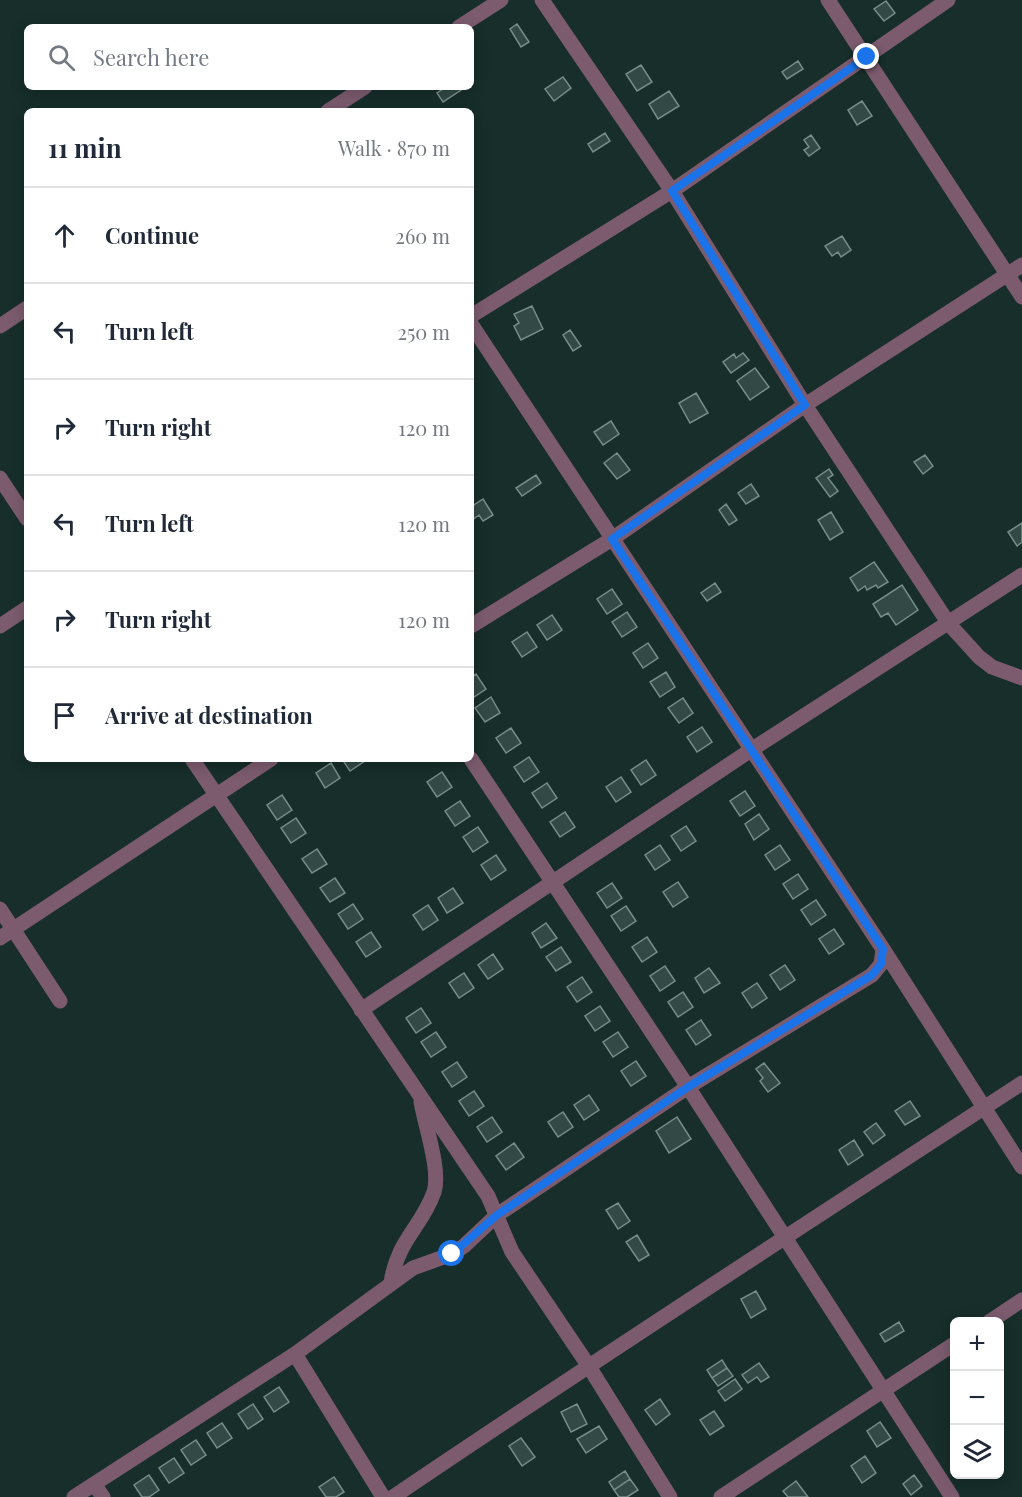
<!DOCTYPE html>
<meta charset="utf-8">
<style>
:root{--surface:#fff;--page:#f6f6f7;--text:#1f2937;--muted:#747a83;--line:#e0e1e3}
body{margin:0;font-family:"Playfair Display",serif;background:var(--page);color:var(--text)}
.controls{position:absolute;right:18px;bottom:18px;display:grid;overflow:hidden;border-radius:9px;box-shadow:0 3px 15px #0003}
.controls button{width:54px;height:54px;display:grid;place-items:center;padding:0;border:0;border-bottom:2px solid var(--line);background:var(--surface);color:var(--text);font:30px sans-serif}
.stop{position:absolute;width:18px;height:18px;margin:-14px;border:4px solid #1a73e8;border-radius:50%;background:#fff}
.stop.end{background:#1a73e8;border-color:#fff;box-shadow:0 2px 6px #0008}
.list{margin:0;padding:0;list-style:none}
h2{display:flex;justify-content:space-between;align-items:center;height:78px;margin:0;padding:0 24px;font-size:26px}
h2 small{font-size:20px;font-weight:400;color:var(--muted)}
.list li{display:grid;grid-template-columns:39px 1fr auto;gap:18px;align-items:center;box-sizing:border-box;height:96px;padding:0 24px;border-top:2px solid var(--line)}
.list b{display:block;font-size:22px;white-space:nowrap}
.list em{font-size:20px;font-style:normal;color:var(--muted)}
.icon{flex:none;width:33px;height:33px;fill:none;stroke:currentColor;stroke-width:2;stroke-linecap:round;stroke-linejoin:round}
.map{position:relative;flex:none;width:1022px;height:1497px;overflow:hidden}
.search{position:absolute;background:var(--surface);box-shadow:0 3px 15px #0003;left:24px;top:24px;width:450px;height:66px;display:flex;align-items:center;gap:15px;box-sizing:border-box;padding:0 21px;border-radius:9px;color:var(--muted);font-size:22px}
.panel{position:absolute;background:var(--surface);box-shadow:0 3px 15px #0003;left:24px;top:108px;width:450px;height:654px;border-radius:9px}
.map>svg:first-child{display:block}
</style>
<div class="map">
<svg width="1022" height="1497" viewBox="0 0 1022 1497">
<rect width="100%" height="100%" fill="#172e2a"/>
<path fill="#324945" stroke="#758e89" stroke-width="1.5" d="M886 1 895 13 884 21 874 9Z
M517 24 529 42 521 47 510 29Z
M798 61 803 69 787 79 782 72Z
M641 65 652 82 637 91 626 74Z
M563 77 571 88 554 101 545 89Z
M446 87H461L463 89 443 102 437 93Z
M669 91 679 106 658 119 649 104Z
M862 101 872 116 857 125 848 110Z
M605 133 610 141 593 152 588 144Z
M811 135 820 148 809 156 804 150 809 147 804 140Z
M842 236 851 250 841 257 838 252 832 256 825 246Z
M532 306 543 329 521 340 514 326 519 323 514 314Z
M570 330 581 346 573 351 563 335Z
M743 353 749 360 731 373 723 362 734 354 736 358Z
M755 368 769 387 750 400 737 381Z
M696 393 708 413 690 423 679 403Z
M611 421 619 434 603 445 594 432Z
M617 453 630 470 617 479 604 463Z
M925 455 933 466 923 474 914 462Z
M829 469 833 475 828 478 838 491 830 497 816 478Z
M536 475 541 483 522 496 516 488Z
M751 484 759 496 746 504 738 493Z
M483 499 493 515 483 521 479 515 472 520 471 507Z
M726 504 737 520 729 525 719 510Z
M831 512 843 532 830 540 818 520Z
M1022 523V542L1017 546 1008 532Z
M874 562 888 582 878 588 876 585 867 590 865 586 858 591 850 578Z
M715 583 721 592 707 601 701 593Z
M902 585 918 610 896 625 888 613 881 617 873 604Z
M612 589 622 604 607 614 597 599Z
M627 612 637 627 622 637 612 622Z
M552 615 562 630 547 640 537 625Z
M527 632 537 647 522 657 512 642Z
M648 643 658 658 643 668 633 653Z
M666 672 675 687 660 697 650 682Z
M476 674 486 689 471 699V677Z
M491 697 500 713 485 722 475 708Z
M683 698 693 713 679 723 668 708Z
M702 727 712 742 697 752 687 737Z
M511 728 521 743 506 753 496 738Z
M529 757 539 772 524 782 514 767Z
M342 759H364L365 761 350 771Z
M646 760 656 775 641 785 631 770Z
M331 763 340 778 325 788 316 773Z
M442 772 452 787 437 797 427 782Z
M621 777 631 792 616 802 606 787Z
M547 783 557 798 542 808 532 793Z
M745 791 755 806 740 816 730 801Z
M282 795 292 810 277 820 267 805Z
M460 801 470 816 455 826 445 811Z
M565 812 575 827 560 837 550 822Z
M759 814 769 829 754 840 745 824Z
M296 818 306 833 291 843 281 828Z
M686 826 696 841 681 851 671 836Z
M478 827 488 842 473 852 463 837Z
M660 845 670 860 655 870 645 855Z
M780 845 790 860 775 870 765 855Z
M317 849 327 864 312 873 302 859Z
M496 855 506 870 491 880 481 865Z
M798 874 808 889 793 899 783 884Z
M335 878 345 893 330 902 320 888Z
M678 882 688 897 673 907 663 892Z
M612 883 622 898 607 908 597 893Z
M453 888 463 903 447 913 438 898Z
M816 900 826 915 811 925 801 910Z
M353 904 363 919 348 929 338 914Z
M428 905 438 920 423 930 413 915Z
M626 906 636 921 621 931 611 916Z
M546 923 557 938 541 948 532 933Z
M834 929 844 944 829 954 819 939Z
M371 932 381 947 366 957 356 942Z
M647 937 657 952 642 962 632 947Z
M561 947 571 962 556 971 546 957Z
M493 954 503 969 488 979 478 965Z
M785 965 795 980 780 990 770 975Z
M665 966 675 981 660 991 650 976Z
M709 968 720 983 704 993 695 978Z
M464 973 474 988 459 998 449 983Z
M582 977 592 992 577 1002 567 987Z
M757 983 767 998 752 1008 742 993Z
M683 992 693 1007 678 1017 668 1002Z
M600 1006 610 1021 595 1031 585 1016Z
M421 1008 431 1023 416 1033 406 1018Z
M701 1020 711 1035 696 1045 686 1030Z
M436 1032 446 1047 431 1057 421 1042Z
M618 1032 628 1047 613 1057 603 1042Z
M636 1061 646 1076 631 1086 621 1071Z
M457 1062 467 1077 452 1087 442 1072Z
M764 1063 780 1083 768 1092 760 1081 763 1078 756 1069Z
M474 1091 484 1106 469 1116 459 1101Z
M589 1095 599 1110 584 1120 574 1105Z
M910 1101 920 1116 905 1125 895 1111Z
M563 1112 573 1127 558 1137 548 1122Z
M492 1117 502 1132 487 1142 477 1127Z
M677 1117 691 1139 669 1153 656 1131Z
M876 1123 885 1135 873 1144 864 1132Z
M854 1140 863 1155 848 1165 839 1150Z
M514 1143 524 1157 506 1170 496 1156Z
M618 1203 630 1221 618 1229 606 1210Z
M637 1235 649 1255 639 1261 626 1242Z
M756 1291 766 1309 751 1318 741 1299Z
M899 1322 904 1331 885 1342 880 1334Z
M722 1360 727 1368 712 1378 707 1370Z
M759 1363 769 1377 761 1382 757 1377 748 1383 742 1375Z
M727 1368 733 1376 718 1386 712 1378Z
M735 1379 742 1389 725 1401 718 1391Z
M279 1387 289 1402 274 1412 264 1397Z
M660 1399 670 1414 656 1425 645 1410Z
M253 1404 263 1419 248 1429 238 1414Z
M577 1404 587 1424 571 1432 561 1412Z
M714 1411 724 1426 710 1435 700 1420Z
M880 1422 891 1438 877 1447 867 1431Z
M222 1423 232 1438 217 1448 207 1433Z
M599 1426 607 1439 586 1453 577 1439Z
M521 1438 535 1457 522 1466 509 1446Z
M196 1440 206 1455 191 1465 181 1450Z
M865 1456 876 1473 862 1483 851 1466Z
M174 1458 184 1473 169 1483 159 1468Z
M625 1471 630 1479 614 1490 609 1482Z
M149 1475 159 1490 149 1497H142L134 1485Z
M914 1475 922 1486 911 1495 903 1484Z
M334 1477 344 1492 336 1497H326L319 1487Z
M630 1479 638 1490 627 1497H619L614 1490Z
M796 1481 808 1497H788L783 1491Z"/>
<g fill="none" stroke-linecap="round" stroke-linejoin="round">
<path stroke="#7c5b6f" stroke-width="15" d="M542 0 672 191 805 405 949 624 979 657 992 667 1022 678
M828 0 1022 297
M459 27 501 0
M328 111 365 87
M471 316 672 191 948 0
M471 324 883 949 1022 1167
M0 326 27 308
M0 478 27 519
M0 626 27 608
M471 626 612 539 805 405 1022 265
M192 759 488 1196 512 1252 588 1365 670 1497
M471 759 688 1087 952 1497
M0 909 60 1001
M0 938 271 759
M361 1010 751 750 1022 575
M391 1283C397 1240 422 1227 434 1192 441 1171 425 1125 421 1102
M989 1322 1022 1300
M295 1354 383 1497
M94 1484 103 1497
M74 1497 295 1354 413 1268 452 1254 464 1246 497 1215 688 1087 872 975 881 964 883 949
M393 1497C601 1356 812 1220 1022 1083
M721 1497 954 1344"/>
</g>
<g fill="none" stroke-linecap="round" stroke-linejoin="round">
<path stroke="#1a73e8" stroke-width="8" d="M452 1254 497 1215 688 1087 872 975 881 964 883 949 612 539 805 405 672 191 867 57"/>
</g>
</svg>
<div class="controls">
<button>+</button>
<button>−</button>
<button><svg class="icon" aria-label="layers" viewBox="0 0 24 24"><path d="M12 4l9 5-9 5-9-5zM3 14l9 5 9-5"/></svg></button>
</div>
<div class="stop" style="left:452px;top:1254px"></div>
<div class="stop end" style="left:867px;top:57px"></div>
<div class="search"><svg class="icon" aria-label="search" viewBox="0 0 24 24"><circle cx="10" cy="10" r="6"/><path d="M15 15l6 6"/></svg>Search here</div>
<section class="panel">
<h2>11 min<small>Walk · 870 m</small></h2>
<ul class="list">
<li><svg class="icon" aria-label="ahead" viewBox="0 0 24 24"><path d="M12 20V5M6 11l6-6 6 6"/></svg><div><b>Continue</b></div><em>260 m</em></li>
<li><svg class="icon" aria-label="left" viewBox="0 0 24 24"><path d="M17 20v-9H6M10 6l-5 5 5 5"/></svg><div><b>Turn left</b></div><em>250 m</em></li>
<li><svg class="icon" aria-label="right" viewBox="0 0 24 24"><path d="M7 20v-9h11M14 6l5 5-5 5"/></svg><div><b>Turn right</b></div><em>120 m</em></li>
<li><svg class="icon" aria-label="left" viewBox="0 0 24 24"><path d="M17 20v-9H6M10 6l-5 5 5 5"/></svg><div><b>Turn left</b></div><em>120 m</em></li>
<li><svg class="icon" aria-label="right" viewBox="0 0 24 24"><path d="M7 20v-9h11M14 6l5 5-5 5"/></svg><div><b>Turn right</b></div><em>120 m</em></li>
<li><svg class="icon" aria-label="arrive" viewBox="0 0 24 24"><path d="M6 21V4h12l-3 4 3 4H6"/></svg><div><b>Arrive at destination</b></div></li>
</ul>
</section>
</div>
